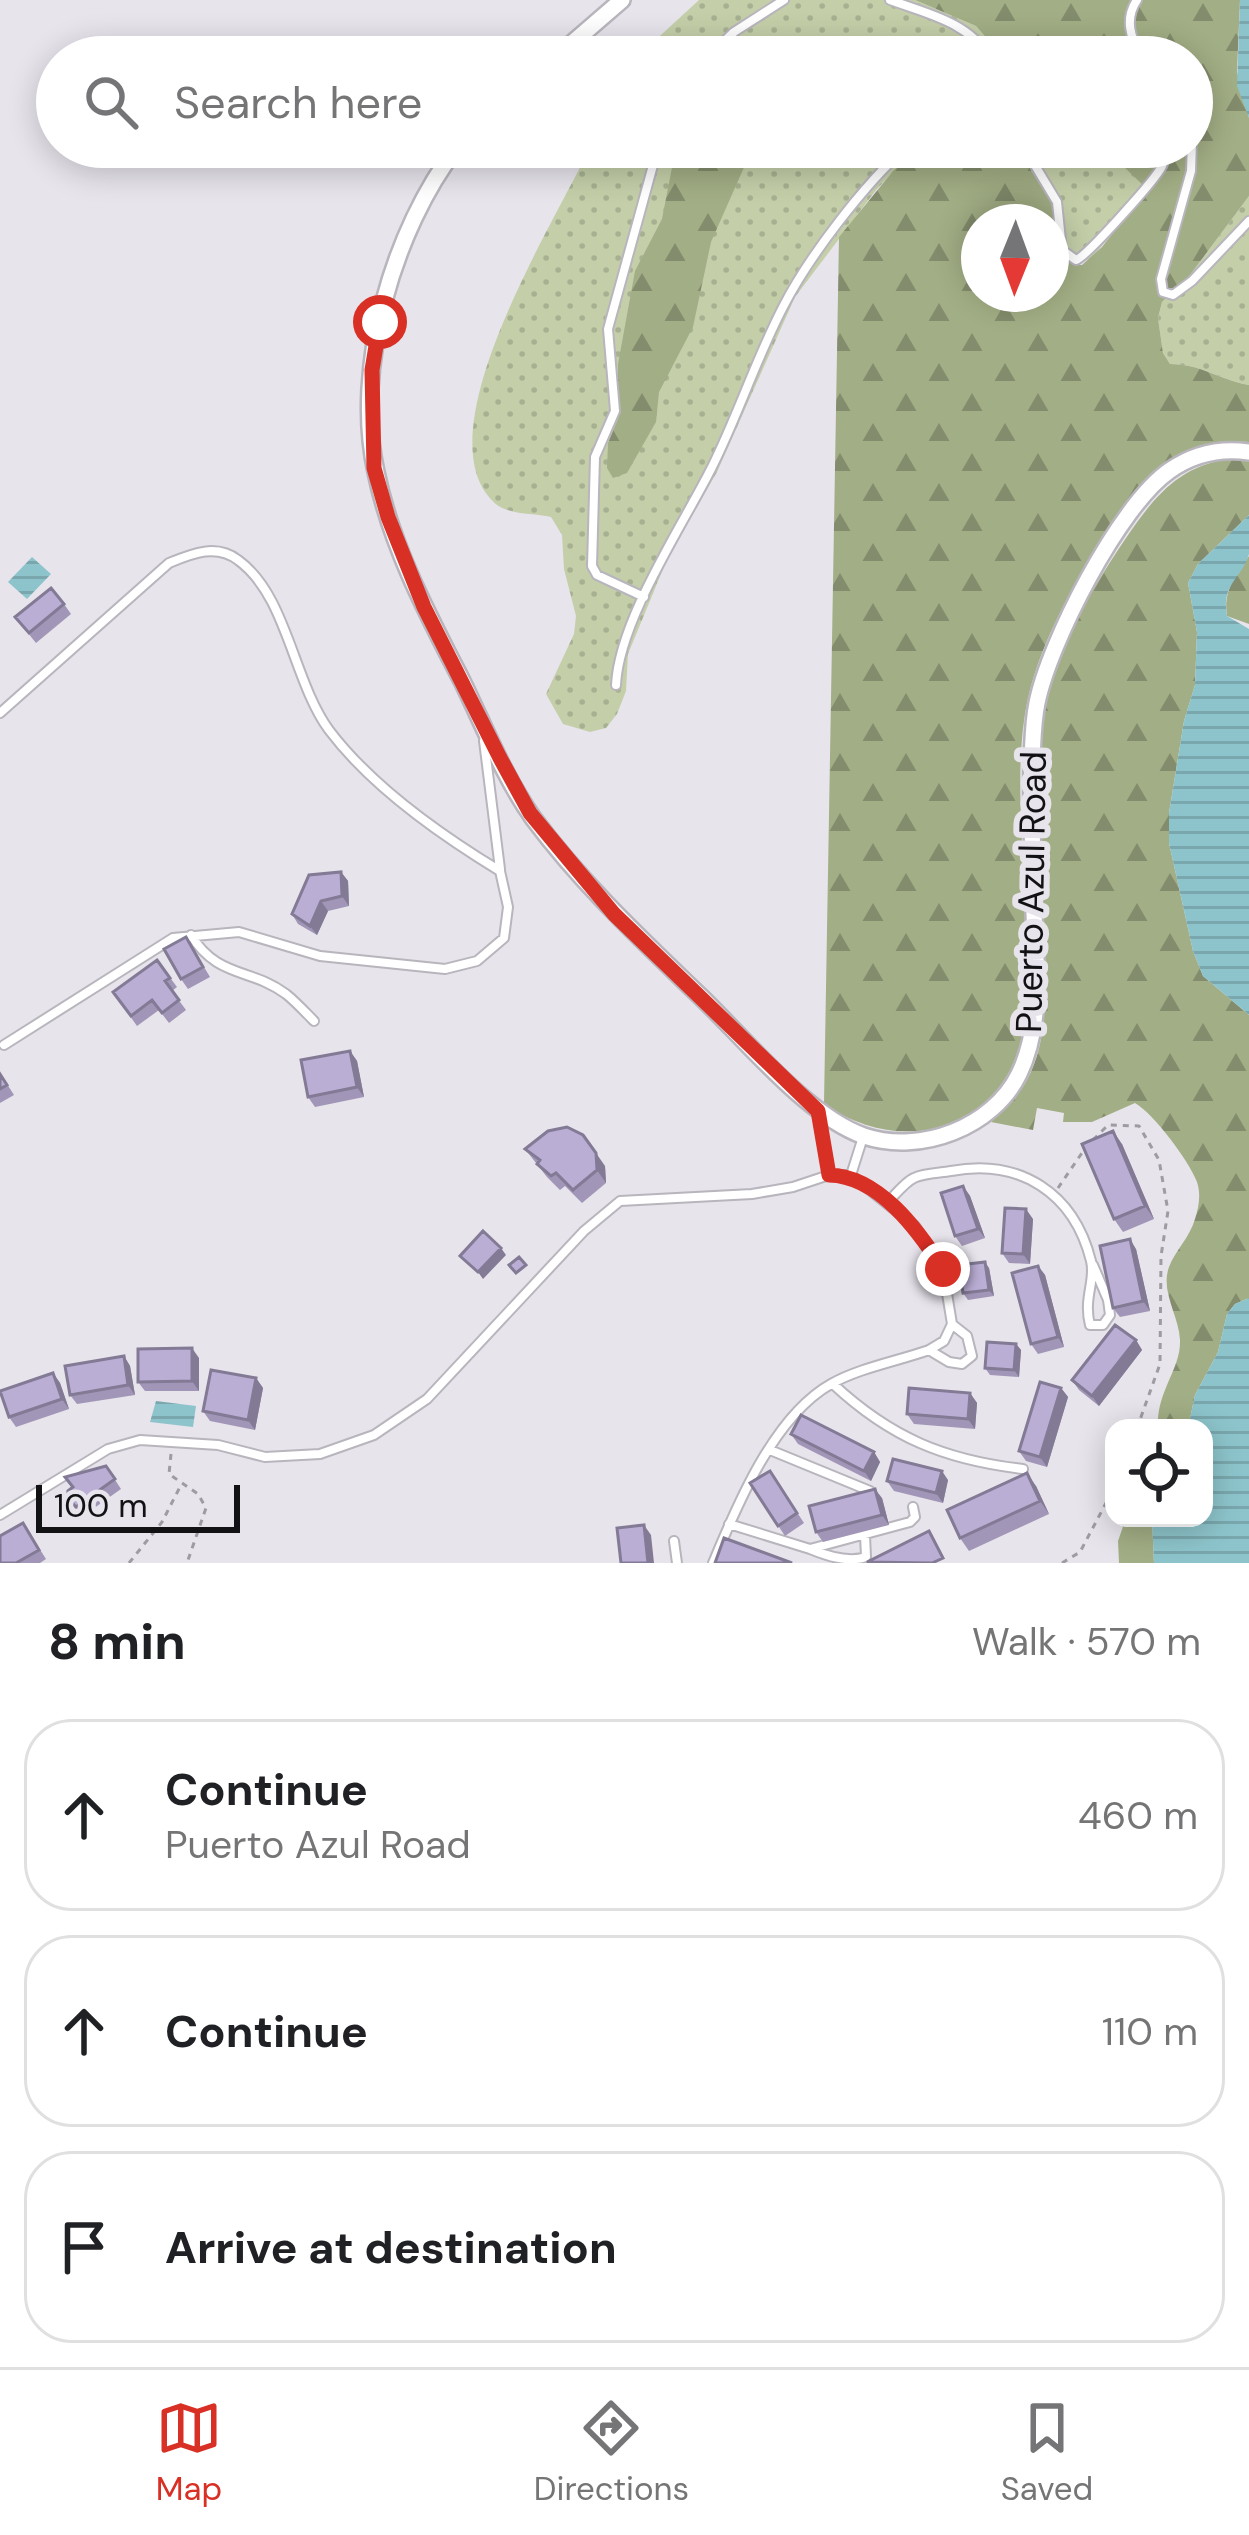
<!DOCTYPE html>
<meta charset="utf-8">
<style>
:root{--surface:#fff;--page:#f6f6f6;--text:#202124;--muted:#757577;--line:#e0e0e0;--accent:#d93025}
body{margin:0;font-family:"DM Sans",sans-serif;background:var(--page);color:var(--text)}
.controls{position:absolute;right:36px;bottom:36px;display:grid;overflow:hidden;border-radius:24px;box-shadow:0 6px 30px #0003}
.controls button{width:108px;height:108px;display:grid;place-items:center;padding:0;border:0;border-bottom:3px solid var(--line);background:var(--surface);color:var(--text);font:60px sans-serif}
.compass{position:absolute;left:961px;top:204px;width:108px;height:108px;border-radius:50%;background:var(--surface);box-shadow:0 6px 30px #0003;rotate:181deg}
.scale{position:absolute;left:36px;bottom:30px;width:204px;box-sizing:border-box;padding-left:12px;border:6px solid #121113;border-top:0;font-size:33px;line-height:42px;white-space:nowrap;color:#121113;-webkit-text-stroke:9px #e7e4ec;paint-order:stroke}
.stop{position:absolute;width:36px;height:36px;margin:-27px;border:9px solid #d93025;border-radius:50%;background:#fff}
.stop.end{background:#d93025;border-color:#fff;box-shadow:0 3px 12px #0008}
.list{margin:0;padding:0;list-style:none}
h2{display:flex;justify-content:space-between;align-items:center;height:156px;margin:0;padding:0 48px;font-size:51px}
h2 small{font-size:39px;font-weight:400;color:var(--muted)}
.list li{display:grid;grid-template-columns:78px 1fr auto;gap:36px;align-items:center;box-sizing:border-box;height:192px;margin:0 24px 24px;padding:0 24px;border:3px solid var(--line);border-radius:48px}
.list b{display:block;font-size:45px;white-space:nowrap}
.list p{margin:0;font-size:39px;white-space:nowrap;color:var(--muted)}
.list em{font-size:39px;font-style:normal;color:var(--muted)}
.icon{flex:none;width:66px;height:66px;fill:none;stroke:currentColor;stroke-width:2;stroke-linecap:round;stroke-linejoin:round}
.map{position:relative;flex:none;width:1249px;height:1563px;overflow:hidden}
.search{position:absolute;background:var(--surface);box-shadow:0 6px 30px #0003;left:36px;right:36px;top:36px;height:132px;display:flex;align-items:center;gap:30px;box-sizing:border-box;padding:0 42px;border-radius:66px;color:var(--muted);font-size:45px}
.sheet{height:804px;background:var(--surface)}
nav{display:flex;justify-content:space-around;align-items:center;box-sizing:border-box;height:168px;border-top:3px solid var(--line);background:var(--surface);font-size:33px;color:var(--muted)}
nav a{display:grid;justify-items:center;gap:6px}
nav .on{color:var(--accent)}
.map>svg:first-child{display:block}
</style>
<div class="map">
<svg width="1249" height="1563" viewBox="0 0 1249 1563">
<defs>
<pattern id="grass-dots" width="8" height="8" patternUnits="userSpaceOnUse" patternTransform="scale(3)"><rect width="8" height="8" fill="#c4cfa9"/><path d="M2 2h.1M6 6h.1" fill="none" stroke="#a7b191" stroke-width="1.8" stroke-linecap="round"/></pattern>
<pattern id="forest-firs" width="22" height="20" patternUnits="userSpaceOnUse" patternTransform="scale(3)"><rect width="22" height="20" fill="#a2ae85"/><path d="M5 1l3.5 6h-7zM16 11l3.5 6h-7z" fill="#838c6c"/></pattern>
<pattern id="water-rules" width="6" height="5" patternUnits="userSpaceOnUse" patternTransform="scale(3)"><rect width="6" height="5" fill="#8dc4cb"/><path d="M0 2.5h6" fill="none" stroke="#79a7ad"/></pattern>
</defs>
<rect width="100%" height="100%" fill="#e7e4ec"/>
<path fill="url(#grass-dots)" d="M699 0H915L976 26 1003 57H637Z
M590 147H923L909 155 876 190 795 297 717 472 668 557 628 654 626 691 617 714 606 728 590 732 563 724 546 694 574 634 576 616 564 569 562 535 551 517C534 513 511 515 497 505 416 438 558 218 590 147Z
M1017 147H1103L1148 189 1092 258 1074 265 1060 255 1046 192Z
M1249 196V385C1220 380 1201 364 1170 364L1163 353 1158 318 1162 302 1190 275Z"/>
<path fill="url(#forest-firs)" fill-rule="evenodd" d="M915 0H1240L1237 72 1249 118V196L1190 275 1162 302 1158 318 1163 353 1170 364C1201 364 1220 380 1249 385V442C1187 438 1150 470 1116 519 1080 573 1043 634 1028 698 1014 762 1023 833 1024 898 1025 940 1031 985 1025 1026 1007 1129 905 1160 824 1104L839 237 894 170 923 147H1017L1053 206 1060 255 1074 265H1082L1102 247 1147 189 1103 147H1192V57H1003L976 26ZM979 222H1051V294H979Z
M676 147H753L711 242 693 327 659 392 656 422 627 473 613 478 607 468 608 443 618 419V364L635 271 662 219Z
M1228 459 1249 461V515L1198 564 1188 583 1197 632 1195 685 1184 721 1169 813V843L1193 951 1203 976 1249 1015V1298L1235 1304 1227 1314 1218 1352 1195 1395 1188 1428H1158C1156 1391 1181 1370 1180 1340 1179 1316 1160 1291 1169 1267 1175 1251 1190 1237 1195 1219 1199 1207 1201 1194 1197 1182 1189 1161 1154 1114 1135 1103L1092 1122H1063L1064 1113 1037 1108 1033 1130 991 1122C1004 1110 1018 1097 1027 1080 1049 1039 1045 990 1044 945 1042 868 1031 783 1046 706 1057 648 1091 590 1124 541 1152 500 1176 467 1228 459Z
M1249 556V624L1227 616C1223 591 1235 576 1249 556Z
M1126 1518H1152L1154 1563H1119L1118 1541Z"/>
<path fill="url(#water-rules)" d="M1240 0H1249V118L1237 86Z
M1249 515C1249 526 1249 543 1249 554 1242 579 1221 583 1227 616L1249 629V1015L1203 976 1193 951 1169 843V813L1184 721 1195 685 1197 632 1188 583 1198 564Z
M32 557 51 574 27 599 8 582Z
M1249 1298V1563H1154L1152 1518H1204V1428H1188L1195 1395 1218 1352 1227 1314 1235 1304Z
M156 1401 196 1406 193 1427 150 1422Z"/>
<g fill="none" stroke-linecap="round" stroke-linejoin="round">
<g stroke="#b8b5bd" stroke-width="12">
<path id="lane" d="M890 0C925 13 969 22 989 57
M1137 0C1124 19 1131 37 1140 57
M708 57 734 32 784 0
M1192 142 1191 171 1161 279 1163 292 1173 295 1192 281 1249 221
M1024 147 1057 202 1062 250 1076 260C1087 256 1156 179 1162 166 1165 160 1166 153 1167 147
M644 597 597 575 592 566 595 457 615 411 608 329 658 147
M616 685C619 620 683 525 712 467 738 415 756 359 783 307 809 256 864 185 906 147
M0 713 169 563C191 554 216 543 238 560 287 595 293 681 329 730 372 787 439 834 500 871L508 907 504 938 477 961 445 969 320 956 239 932 173 938 4 1045
M484 741 500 869
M191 935C217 978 251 968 286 994 296 1002 305 1012 314 1021
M819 1112 829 1174
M851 1175 863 1137
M887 1203C895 1195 905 1182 914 1178 924 1173 940 1173 951 1171 1020 1158 1074 1193 1091 1261 1096 1280 1083 1298 1090 1325H1103L1110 1315 1108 1300 1093 1265
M929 1350 949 1362 962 1364 972 1356 967 1336 953 1325
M833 1384C891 1438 945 1460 1023 1469
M770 1450 870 1491
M0 1515 108 1449 140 1440 218 1445 265 1457 320 1454 374 1435 427 1399 584 1231 620 1201 752 1194 793 1187 829 1175H851L915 1226 943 1269 952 1324 944 1341 929 1350C898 1361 859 1368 831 1384 774 1416 737 1505 713 1563
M729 1524 810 1549 910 1522 915 1517 913 1507
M674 1541 677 1563
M810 1549C827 1556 848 1563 866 1557L865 1535"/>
</g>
<g stroke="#b8b5bd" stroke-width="20">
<path id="street" d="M556 57 622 0
M457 147C393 230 353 368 376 472 391 546 428 615 462 681 484 726 504 777 533 818 582 884 641 939 700 996 745 1039 807 1116 864 1136 921 1155 993 1127 1019 1074 1043 1024 1036 966 1034 913 1033 862 1031 810 1032 759 1033 740 1033 722 1037 703 1049 643 1119 506 1169 471 1193 454 1221 448 1249 452"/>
</g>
<path stroke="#9e9ba1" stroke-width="3" stroke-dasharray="6 6" stroke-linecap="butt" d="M1093 1140 1108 1125 1139 1126 1159 1160 1168 1211 1161 1256 1160 1364 1137 1428
M1058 1188 1086 1147
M171 1454 169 1474 198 1494 206 1508 187 1563
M129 1563 162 1522 181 1485
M1062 1563 1080 1552 1114 1488"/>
<use href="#lane" stroke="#fff" stroke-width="8"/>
<use href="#street" stroke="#fff" stroke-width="15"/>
</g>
<path fill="#a196b7" d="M64 604 71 614 36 643 15 617Z
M341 872 348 881 349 906 328 911 317 935 298 924 292 914Z
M186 937 210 977 188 989 181 979Z
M157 960 177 987 172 991 186 1010 169 1023 159 1010 137 1026 113 992Z
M350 1051 357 1061 364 1097 315 1107 308 1097Z
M0 1073 14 1095 0 1103Z
M1122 1144 1154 1219 1123 1232 1114 1219Z
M525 1149 605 1166 606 1183 582 1203 565 1186 560 1190 547 1177Z
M963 1186 970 1196 985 1238 962 1246 955 1236Z
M1033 1219 1030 1264 1009 1263 1002 1253Z
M1136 1249 1150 1311 1120 1317 1113 1308Z
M1038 1266 1045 1275 1064 1347 1038 1354 1031 1344Z
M989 1268 994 1296 968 1300 963 1293Z
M1136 1340 1142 1350 1099 1406 1079 1390 1072 1380Z
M1016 1344 1021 1350 1019 1377 990 1375 985 1368Z
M124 1356 130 1366 135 1395 77 1404 70 1395Z
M199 1358V1391H145L138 1382Z
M53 1373 60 1383 69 1409 16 1427 9 1417Z
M256 1378 263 1388 255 1430 210 1421 203 1411Z
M1061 1388 1068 1397 1047 1467 1026 1461 1019 1451Z
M970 1393 977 1403 975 1429 914 1424 907 1414Z
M791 1434 874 1452 880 1462 871 1481 798 1444Z
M106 1466 121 1489 83 1516 64 1494Z
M770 1471 804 1523 785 1536 750 1483Z
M948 1480 943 1503 894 1491 887 1481Z
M1036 1486 1049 1514 969 1551 960 1538Z
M882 1498 889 1525 823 1542 816 1532Z
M23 1523 46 1559 40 1563H0Z"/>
<path fill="#837a95" d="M341 872 348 881 349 906 342 896Z
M321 901 328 911 317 935 310 926Z
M350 1051 357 1061 364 1097 357 1087Z
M1113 1131 1122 1144 1154 1219 1145 1206Z
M596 1153 605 1166 606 1183 597 1170Z
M963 1186 970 1196 985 1238 978 1229Z
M1026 1209 1033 1219 1030 1264 1023 1254Z
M1130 1239 1136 1249 1150 1311 1143 1301Z
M501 1248 506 1255 483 1279 478 1272Z
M985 1262 989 1268 994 1296 989 1290Z
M1038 1266 1045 1275 1064 1347 1058 1337Z
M1136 1340 1142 1350 1099 1406 1092 1396Z
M1016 1344 1021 1350 1019 1377 1014 1370Z
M192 1348 199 1358V1391L192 1381Z
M124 1356 130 1366 135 1395 128 1385Z
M53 1373 60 1383 69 1409 62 1399Z
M256 1378 263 1388 255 1430 248 1420Z
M1061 1388 1068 1397 1047 1467 1040 1457Z
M970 1393 977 1403 975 1429 968 1419Z
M874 1452 880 1462 871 1481 864 1471Z
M942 1471 948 1480 943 1503 936 1493Z
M1027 1473 1036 1486 1049 1514 1040 1501Z
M875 1489 882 1498 889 1525 882 1515Z
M644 1525 651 1535 654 1563H648Z"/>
<path fill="#bbaed5" stroke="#837a95" stroke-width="3" d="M51 588 64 604 29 633 15 617Z
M341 872 342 896 321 901 310 926 292 914 309 875Z
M186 937 203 967 181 979 164 949Z
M157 960 170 978 165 981 179 1000 162 1013 152 1000 131 1016 113 992Z
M350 1051 357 1087 308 1097 301 1060Z
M0 1074 7 1085 0 1089Z
M567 1127 583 1135 596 1153 597 1170 573 1190 556 1173 551 1176 537 1164 540 1160 525 1149 548 1131Z
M1113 1131 1145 1206 1114 1219 1082 1144Z
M963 1186 978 1229 955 1236 941 1193Z
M1005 1208 1026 1209 1023 1254 1002 1253Z
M483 1231 501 1248 478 1272 460 1256Z
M1130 1239 1143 1301 1113 1308 1100 1246Z
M519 1257 526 1265 516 1273 509 1265Z
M985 1262 989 1290 963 1293 959 1265Z
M1038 1266 1058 1337 1031 1344 1012 1273Z
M1115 1325 1136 1340 1092 1396 1072 1380Z
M987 1342 1016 1344 1014 1370 985 1368Z
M192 1348V1381L138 1382V1349Z
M124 1356 128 1385 70 1395 65 1366Z
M211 1370 256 1378 248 1420 203 1411Z
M53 1373 62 1399 9 1417 0 1391Z
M1040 1382 1061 1388 1040 1457 1019 1451Z
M909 1388 970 1393 968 1419 907 1414Z
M801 1415 874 1452 864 1471 791 1434Z
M893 1459 942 1471 936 1493 887 1481Z
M106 1466 115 1479 76 1507 64 1494 73 1487 65 1477Z
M770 1471 797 1513 778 1526 750 1483Z
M1027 1473 1040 1501 960 1538 947 1510Z
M875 1489 882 1515 816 1532 809 1506Z
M23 1523 39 1550 16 1563H0V1536Z
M644 1525 648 1563H621L617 1528Z
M929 1531 943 1558 932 1563 867 1562Z
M724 1538 792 1563H715Z"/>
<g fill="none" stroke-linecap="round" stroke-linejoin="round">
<path stroke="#d93025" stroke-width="15" d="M380 322 372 370 374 468 388 517 424 607 500 758 530 813 614 914 818 1111 829 1175C879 1176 918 1230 943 1269"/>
</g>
<g text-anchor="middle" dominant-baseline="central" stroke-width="12" stroke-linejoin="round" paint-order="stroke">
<g font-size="36" fill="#121113" stroke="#e7e4ec">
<text transform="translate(1031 892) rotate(-89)">Puerto Azul Road</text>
</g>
</g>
</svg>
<div class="controls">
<button><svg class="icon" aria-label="locate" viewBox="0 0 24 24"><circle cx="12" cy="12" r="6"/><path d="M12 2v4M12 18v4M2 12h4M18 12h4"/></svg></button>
</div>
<svg class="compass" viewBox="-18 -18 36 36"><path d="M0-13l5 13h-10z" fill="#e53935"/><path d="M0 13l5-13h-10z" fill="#757577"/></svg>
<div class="scale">100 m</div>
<div class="stop" style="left:380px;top:322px"></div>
<div class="stop end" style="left:943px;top:1269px"></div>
<div class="search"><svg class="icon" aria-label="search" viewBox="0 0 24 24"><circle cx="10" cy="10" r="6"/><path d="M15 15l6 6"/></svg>Search here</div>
</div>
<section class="sheet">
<h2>8 min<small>Walk · 570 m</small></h2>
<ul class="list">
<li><svg class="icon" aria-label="ahead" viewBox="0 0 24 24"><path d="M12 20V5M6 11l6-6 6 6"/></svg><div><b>Continue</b><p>Puerto Azul Road</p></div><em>460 m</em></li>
<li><svg class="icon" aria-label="ahead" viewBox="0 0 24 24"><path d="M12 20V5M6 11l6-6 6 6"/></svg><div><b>Continue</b></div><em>110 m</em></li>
<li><svg class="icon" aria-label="arrive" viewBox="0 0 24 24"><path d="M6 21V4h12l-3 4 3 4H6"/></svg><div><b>Arrive at destination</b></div></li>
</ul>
</section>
<nav>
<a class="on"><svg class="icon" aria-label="map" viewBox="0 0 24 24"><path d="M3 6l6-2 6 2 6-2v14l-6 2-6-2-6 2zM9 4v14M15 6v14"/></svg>Map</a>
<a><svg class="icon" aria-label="directions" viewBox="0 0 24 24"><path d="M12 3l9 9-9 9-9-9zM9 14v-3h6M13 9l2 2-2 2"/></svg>Directions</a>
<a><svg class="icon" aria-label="saved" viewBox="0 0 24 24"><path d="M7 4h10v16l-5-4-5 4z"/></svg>Saved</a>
</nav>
